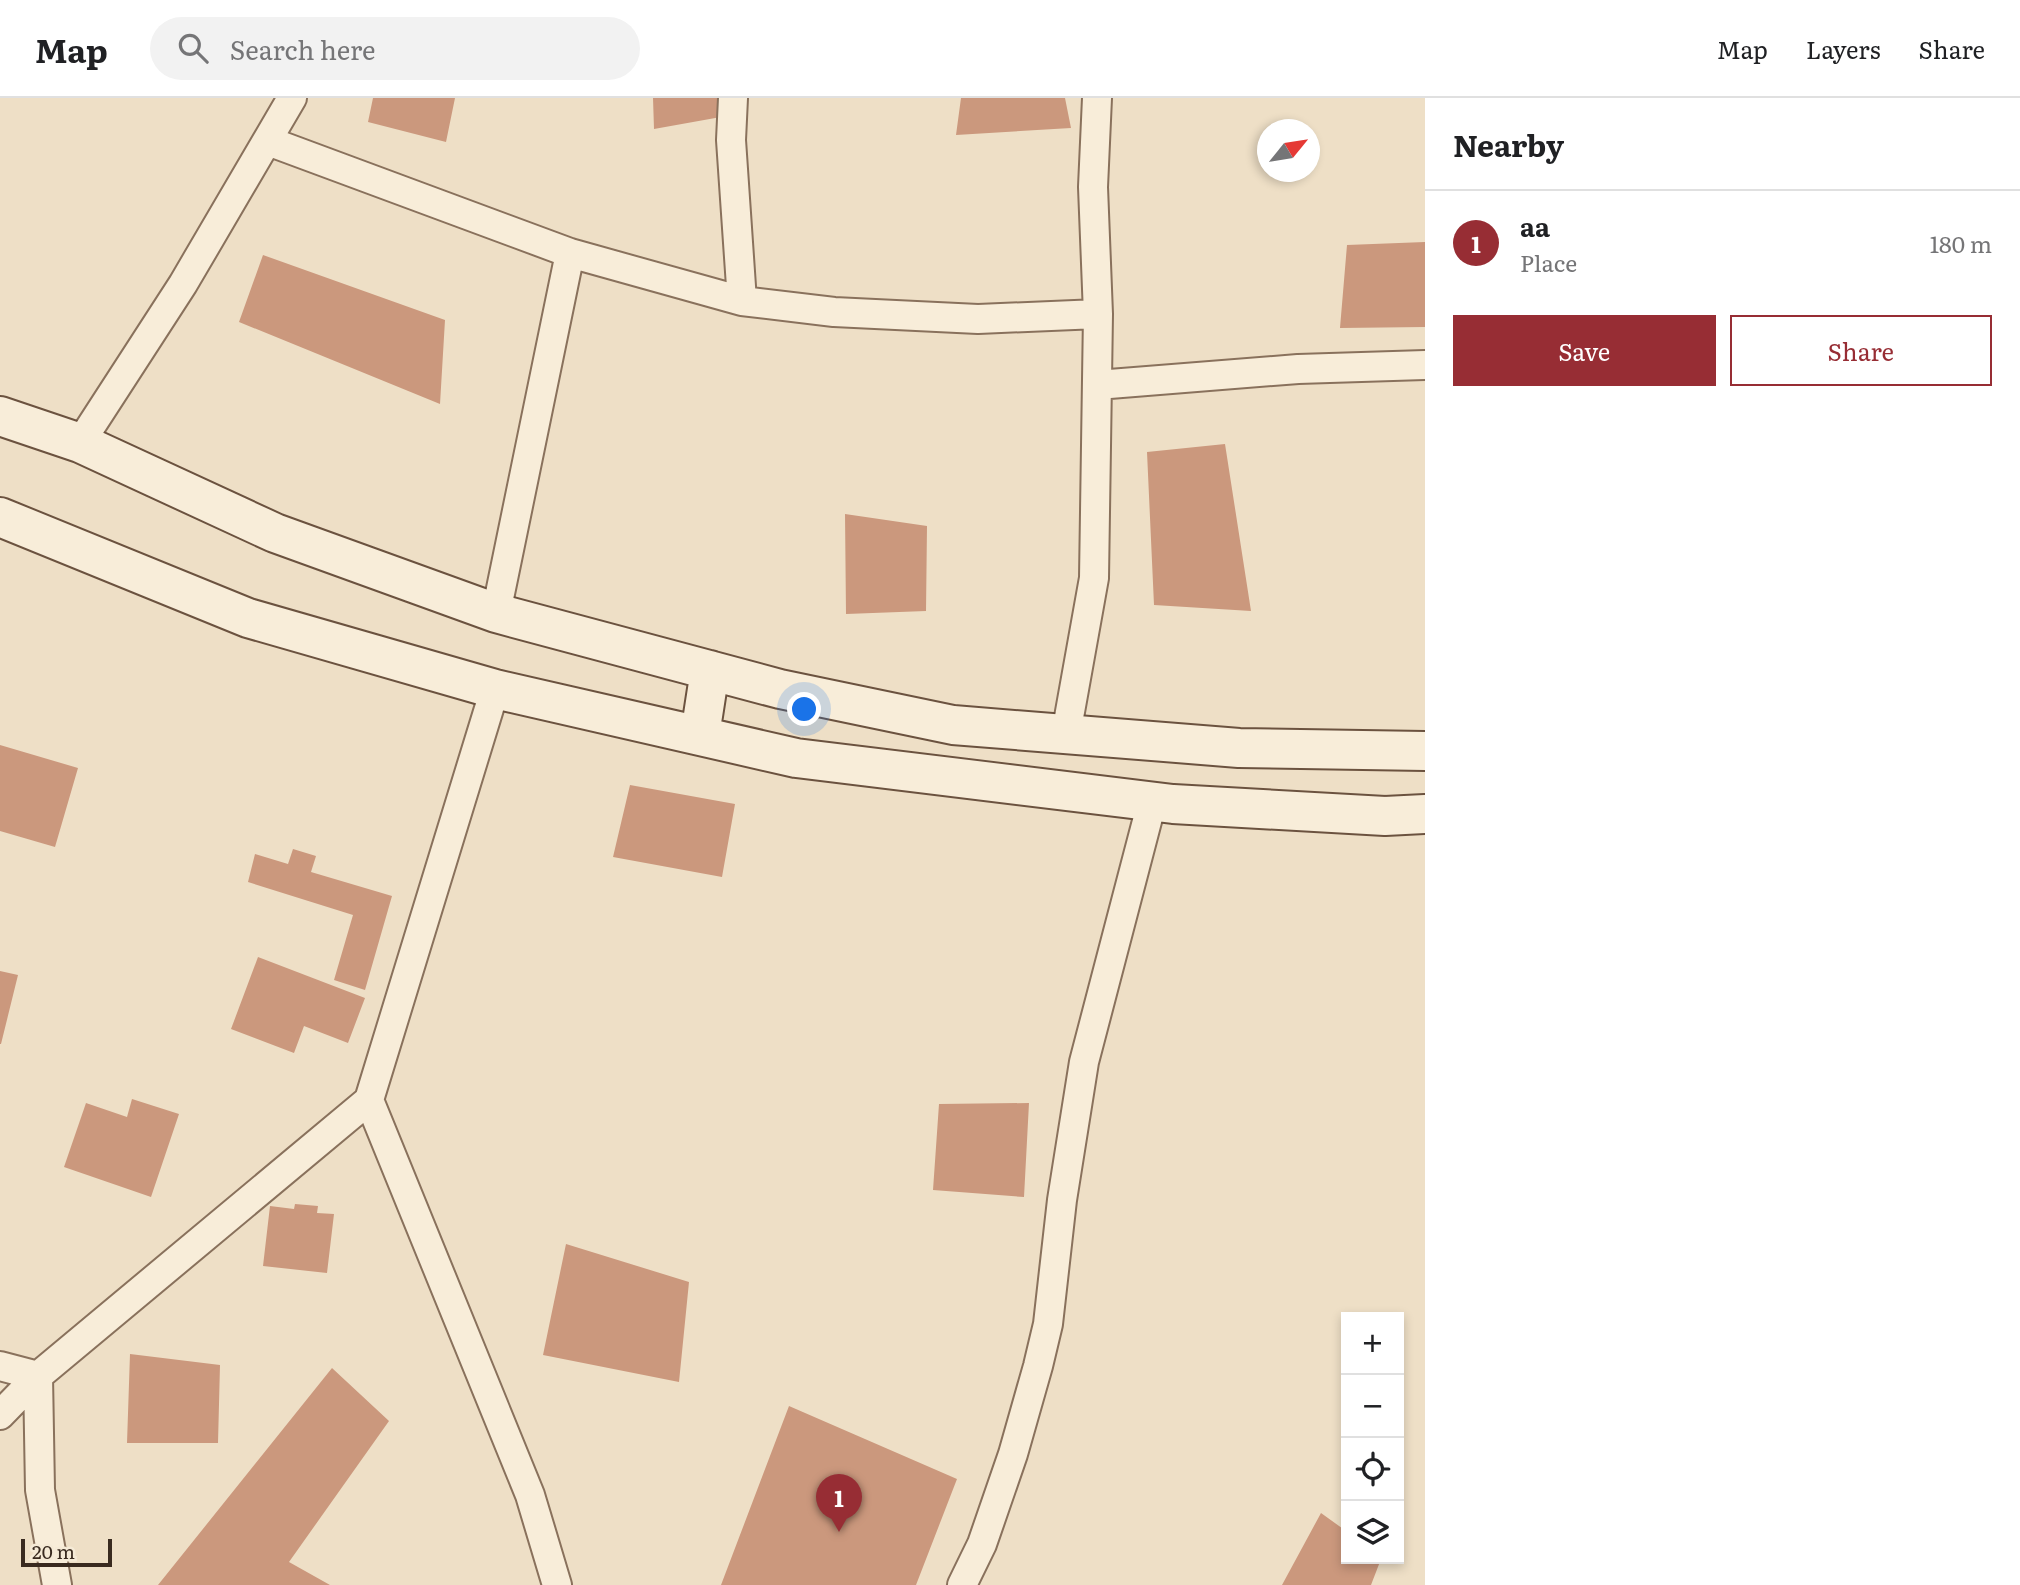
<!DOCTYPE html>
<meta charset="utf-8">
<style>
:root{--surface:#fff;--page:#f2f2f2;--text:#202124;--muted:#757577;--line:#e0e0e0;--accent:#972d34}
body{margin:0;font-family:Literata,serif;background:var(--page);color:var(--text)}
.controls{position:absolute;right:21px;bottom:21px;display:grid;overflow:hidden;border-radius:0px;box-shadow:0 4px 10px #0003}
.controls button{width:63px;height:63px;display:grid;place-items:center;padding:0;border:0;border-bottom:2px solid var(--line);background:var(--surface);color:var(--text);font:35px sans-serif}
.compass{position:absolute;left:1257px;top:21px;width:63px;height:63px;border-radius:50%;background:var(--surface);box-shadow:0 4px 10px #0003;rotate:60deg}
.scale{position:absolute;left:21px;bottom:18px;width:91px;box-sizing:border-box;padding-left:7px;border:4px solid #392a1f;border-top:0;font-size:19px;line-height:24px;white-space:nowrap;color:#392a1f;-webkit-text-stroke:5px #f5ead6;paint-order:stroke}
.you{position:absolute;left:805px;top:612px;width:24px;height:24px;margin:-18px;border:5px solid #fff;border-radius:50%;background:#1a73e8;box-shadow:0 0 0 10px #1a73e833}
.badge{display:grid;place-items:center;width:46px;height:46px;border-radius:50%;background:var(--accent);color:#fff;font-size:23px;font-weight:700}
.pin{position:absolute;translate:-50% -58px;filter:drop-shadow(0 2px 4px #0008)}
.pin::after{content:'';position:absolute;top:37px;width:24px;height:21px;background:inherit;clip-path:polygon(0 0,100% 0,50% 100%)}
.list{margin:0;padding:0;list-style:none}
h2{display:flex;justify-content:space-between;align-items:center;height:91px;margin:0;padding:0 28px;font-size:30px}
h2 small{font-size:23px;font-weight:400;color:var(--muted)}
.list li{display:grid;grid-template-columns:46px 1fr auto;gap:21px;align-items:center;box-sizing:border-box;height:105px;padding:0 28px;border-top:2px solid var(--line)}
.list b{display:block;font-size:26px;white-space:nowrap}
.list p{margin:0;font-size:23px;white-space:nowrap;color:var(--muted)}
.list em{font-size:23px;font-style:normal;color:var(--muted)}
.actions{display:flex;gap:14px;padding:21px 28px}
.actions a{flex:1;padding:16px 0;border:2px solid var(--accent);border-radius:0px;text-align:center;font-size:24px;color:var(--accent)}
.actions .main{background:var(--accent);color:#fff}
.icon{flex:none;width:38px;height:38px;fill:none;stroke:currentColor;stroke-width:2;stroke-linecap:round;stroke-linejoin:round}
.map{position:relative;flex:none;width:1425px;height:1487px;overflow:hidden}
header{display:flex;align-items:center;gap:42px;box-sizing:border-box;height:98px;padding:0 35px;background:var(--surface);border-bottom:2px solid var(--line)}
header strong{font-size:33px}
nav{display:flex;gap:38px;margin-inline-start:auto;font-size:24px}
.search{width:490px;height:63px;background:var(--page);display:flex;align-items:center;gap:18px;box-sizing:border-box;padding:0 24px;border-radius:38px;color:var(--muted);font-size:26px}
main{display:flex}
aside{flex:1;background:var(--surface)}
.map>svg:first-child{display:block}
</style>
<header>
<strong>Map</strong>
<div class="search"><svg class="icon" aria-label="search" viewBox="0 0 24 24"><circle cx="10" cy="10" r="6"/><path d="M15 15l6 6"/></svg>Search here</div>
<nav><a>Map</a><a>Layers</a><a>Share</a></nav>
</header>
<main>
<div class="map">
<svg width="1425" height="1487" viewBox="0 0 1425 1487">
<rect width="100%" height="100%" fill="#eedfc6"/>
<path fill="#cb987d" d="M373 0H455L446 44 368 24Z
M653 0H724L732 17 654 31Z
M961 0H1065L1071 30 956 37Z
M1425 144V229L1340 230 1347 147Z
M263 157 445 222 440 306 239 224Z
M1225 346 1251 513 1154 507 1147 354Z
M845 416 927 428 926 513 846 516Z
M0 647 78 670 55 749 0 733Z
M630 687 735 706 722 779 613 759Z
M293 751 316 758 311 774 392 798 365 892 334 882 353 817 248 784 255 756 288 766Z
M258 859 365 900 348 945 304 928 294 955 231 931Z
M0 873 18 877 1 946H0Z
M132 1001 179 1016 151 1099 64 1069 86 1005 127 1019Z
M1029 1005 1024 1099 933 1092 939 1006Z
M295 1106 318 1108 317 1115 334 1116 327 1175 263 1168 270 1108 294 1111Z
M566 1146 689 1184 679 1284 543 1257Z
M130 1256 220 1267 218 1345H127Z
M332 1270 389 1323 289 1464 330 1487H158Z
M789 1308 957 1381 916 1487H721Z
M1321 1415 1346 1433V1461H1381L1371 1487H1282Z"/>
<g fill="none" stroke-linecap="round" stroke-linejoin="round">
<g stroke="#89715c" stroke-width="32">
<path id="minor" d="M733 0 731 42 742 203
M268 43 570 155 742 203 834 214 978 221 1098 216
M1097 287 1298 271 1425 267
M80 345 183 186 292 0
M496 515 570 155
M1066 636 1094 480 1098 216 1093 89 1097 0
M369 1002 530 1397 557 1487
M0 1268 38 1278 0 1317
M57 1487 40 1392 38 1278 369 1002 495 591
M962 1487 982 1446 1013 1356 1038 1268 1048 1226 1062 1102 1084 964 1152 704"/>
</g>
<g stroke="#6b523f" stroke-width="42">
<path id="secondary" d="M0 318 80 345 275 435 496 515 780 591 953 627 1239 650 1425 653
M0 419 248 520 495 591 796 660 1173 706 1385 718 1425 716
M700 637 710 572"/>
</g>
<use href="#minor" stroke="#f8edd9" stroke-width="28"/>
<use href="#secondary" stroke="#f8edd9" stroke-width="38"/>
</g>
</svg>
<div class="controls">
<button>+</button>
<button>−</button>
<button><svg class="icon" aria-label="locate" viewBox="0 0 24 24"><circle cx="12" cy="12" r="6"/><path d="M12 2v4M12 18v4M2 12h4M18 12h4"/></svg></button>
<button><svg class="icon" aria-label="layers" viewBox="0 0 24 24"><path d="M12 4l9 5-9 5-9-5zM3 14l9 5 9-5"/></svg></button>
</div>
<svg class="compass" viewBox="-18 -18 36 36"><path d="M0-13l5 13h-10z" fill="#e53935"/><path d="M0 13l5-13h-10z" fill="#757577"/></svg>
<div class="scale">20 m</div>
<div class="you"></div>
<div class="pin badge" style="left:839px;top:1434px">1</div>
</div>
<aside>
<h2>Nearby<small></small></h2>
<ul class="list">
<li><span class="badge">1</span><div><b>aa</b><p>Place</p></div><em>180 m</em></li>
</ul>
<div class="actions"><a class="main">Save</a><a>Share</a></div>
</aside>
</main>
